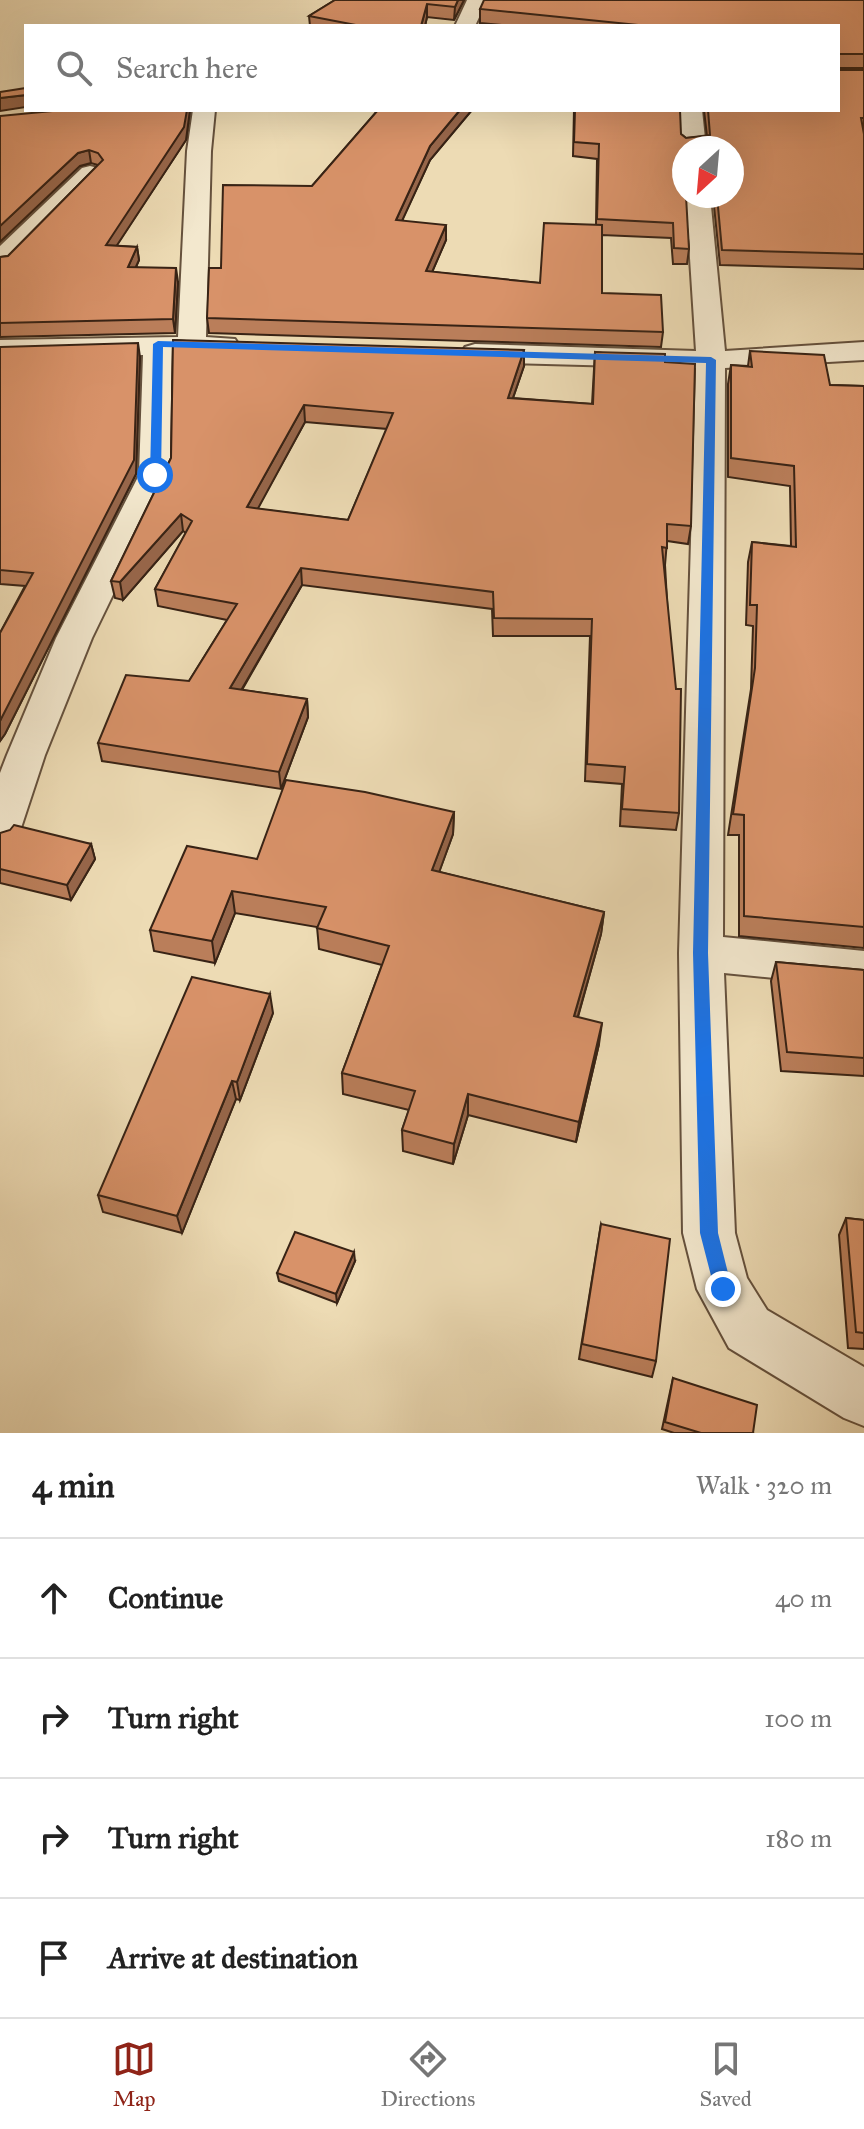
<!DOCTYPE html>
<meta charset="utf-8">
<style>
:root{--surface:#fff;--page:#f6f6f6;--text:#222;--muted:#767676;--line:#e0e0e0;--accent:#8f2418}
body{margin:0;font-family:"IM FELL Great Primer",serif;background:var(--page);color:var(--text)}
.compass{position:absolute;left:672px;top:136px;width:72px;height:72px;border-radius:50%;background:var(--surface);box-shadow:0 8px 32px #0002;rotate:206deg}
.stop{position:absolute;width:24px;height:24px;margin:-18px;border:6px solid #1a73e8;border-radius:50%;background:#fff}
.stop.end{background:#1a73e8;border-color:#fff;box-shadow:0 2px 8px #0008}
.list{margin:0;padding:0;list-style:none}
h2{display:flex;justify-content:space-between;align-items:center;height:104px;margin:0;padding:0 32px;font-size:34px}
h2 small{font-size:26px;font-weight:400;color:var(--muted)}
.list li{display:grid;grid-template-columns:52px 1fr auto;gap:24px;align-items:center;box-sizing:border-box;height:120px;padding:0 32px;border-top:2px solid var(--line)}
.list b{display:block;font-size:30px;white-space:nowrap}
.list em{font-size:26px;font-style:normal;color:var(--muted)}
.icon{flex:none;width:44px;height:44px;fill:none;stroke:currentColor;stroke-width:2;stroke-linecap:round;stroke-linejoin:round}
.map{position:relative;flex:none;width:864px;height:1433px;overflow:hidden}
.search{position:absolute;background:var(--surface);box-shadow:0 8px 32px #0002;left:24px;right:24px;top:24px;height:88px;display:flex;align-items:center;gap:20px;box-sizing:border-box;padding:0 28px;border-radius:0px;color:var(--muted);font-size:30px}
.sheet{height:584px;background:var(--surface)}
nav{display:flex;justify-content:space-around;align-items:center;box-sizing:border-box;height:112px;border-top:2px solid var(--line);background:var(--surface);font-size:22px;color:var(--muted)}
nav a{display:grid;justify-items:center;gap:4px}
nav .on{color:var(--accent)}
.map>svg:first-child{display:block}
</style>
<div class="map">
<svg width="864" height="1433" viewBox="0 0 864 1433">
<rect width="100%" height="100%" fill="#eddbb4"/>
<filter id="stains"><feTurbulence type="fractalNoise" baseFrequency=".0025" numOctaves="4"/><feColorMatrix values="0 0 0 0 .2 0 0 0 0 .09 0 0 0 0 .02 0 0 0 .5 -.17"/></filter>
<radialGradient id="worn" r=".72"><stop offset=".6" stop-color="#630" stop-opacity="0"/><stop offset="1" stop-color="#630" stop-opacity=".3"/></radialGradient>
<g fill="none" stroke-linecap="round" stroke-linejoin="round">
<g stroke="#65513d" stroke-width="4">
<path id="minor" d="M467 0H487L475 26H455Z
M193 110H215L211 151 206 337 235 339 239 345 235 351 172 354 171 475 92 638 45 755 20 831 14 842 0 847V773L7 755 56 638 139 475 143 355 0 358V340L178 337 187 151Z
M680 110H702L706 148H684V150L682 148Z
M90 166 98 168 102 173 98 178 9 267 0 269V246L82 168Z
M686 196H710L725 351 864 342V360L725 368 723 937 864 951V987L724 973 735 1233 747 1278 767 1310 864 1367V1426L844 1418 729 1348 697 1289 683 1233 679 953 696 368 475 362 465 359 461 353 465 347 475 344 696 351Z"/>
</g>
<use href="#minor" fill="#f3e8ce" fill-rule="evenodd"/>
</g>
<path fill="#ba7e5a" stroke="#382315" stroke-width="2" fill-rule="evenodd" d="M335 0H464L454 20 427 17 425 26H310L309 16Z
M864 0V68H839V70H864V269L720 265 713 196H732L684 148V196L689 249 687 264H673L671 238 602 235V293L663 332 661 347 209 333 207 318 221 268 312 186 378 110H472L430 160 402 220 446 240 432 272 540 283 596 225 597 159 573 156 574 110 681 134 686 138 707 136 704 110H838V26H513L480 23V9Z
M64 110H190L186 140 116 246 137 247 139 260 136 267 178 282 175 333 0 337V257L8 256 98 165 91 163 80 166Z
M173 340 524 366 513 398 592 404 595 352 665 362 691 526 688 544 667 541 665 565 679 813 676 830 620 826 622 784 585 781 590 636H493L492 609 302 585 242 690 307 699 308 717 281 789 102 761 98 743 189 681 227 620 158 606 155 589 186 533 183 531 123 600 115 598 111 581 171 458ZM305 422 387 429 348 520 257 509Z
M0 347 140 357 136 474 5 734 0 741V633L25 586 0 584Z
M750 351 830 385 864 386V948L739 936V835H728L751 689 753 626 746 625 748 562 752 542 791 546 790 486 728 477V384L731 365 748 366Z
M454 812 453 834 439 872 604 912 601 934 578 1017 599 1044 576 1142 468 1115 453 1164 403 1151 402 1130 409 1110 343 1094 342 1073 382 965 319 949 317 927 235 913 215 963 154 951 150 930 257 859Z
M0 833 91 844 95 859 71 900 0 883Z
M776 962 864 970V1076L781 1071 771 981Z
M273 1013 240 1100 236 1099 182 1233 103 1212 98 1195Z
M846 1218 864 1220V1349L848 1348 839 1235Z
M601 1224 656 1361 652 1377 579 1359Z
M355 1261 337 1303 279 1281 277 1273Z
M673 1378 753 1433H674L662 1429Z"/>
<path fill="#97664a" stroke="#382315" stroke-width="2" d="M458 0H464L454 20 455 7Z
M427 4V17L425 26H421Z
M26 95V107L0 111V98Z
M187 110H190L186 140 108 259 106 245Z
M460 110H472L430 160 396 234V220L430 146Z
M89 150 91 163 80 166 0 242V226L78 153Z
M446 225V240L426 286V271Z
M137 247 139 260 130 280 128 267Z
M176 268 178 282 175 333 173 319Z
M138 343 140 357 136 474 5 734 0 741V721Z
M524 350V366L507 415 508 398Z
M304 405 305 422 249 525 247 507Z
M181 514 183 531 123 600 120 582Z
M301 568 302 585 232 706 230 688Z
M307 699 308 717 281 789 279 772Z
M454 812 453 834 432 892V870Z
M91 844 95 859 71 900 67 885Z
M232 891 235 913 215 963 212 941Z
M604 912 601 934 572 1037 574 1016Z
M270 994 273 1013 240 1100 237 1082Z
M602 1023 599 1044 576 1142 579 1122Z
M232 1081 236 1099 182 1233 177 1216Z
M468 1094V1115L453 1164 454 1144Z
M354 1252 355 1261 337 1303 336 1294Z"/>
<path fill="#d89269" stroke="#382315" stroke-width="2" fill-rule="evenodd" d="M335 0H458L455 7 427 4 421 26H361L309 16Z
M484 0H864V54H838L839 70H864V118H861L864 134V254L722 250 717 196H732V148H684V196H686L689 249 674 248 673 223 597 219 599 144 574 142 575 110H680L681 134 686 138 710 135 708 110H838V26H648L480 9Z
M26 88V95L0 98V92Z
M63 110H187L184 127 106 245 137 247 128 267 176 268 173 319 0 323V257L8 256 103 160 98 153 89 150 78 153 0 226V116Z
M378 110H460L430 146 396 220 446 225 426 271 540 283 544 223 602 225V293L661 295 663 332 207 318 209 268H221L223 185 312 186Z
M173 340 524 350 508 398 593 404 595 352 665 354V362L695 364 691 526 667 524V548L662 547 676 689H681L679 813 622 809 625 767 587 764 592 619 494 618 493 592 301 568 230 688 307 699 279 772 98 743 126 675 189 681 237 604 155 589 192 521 181 514 120 582 111 581 171 458ZM304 405 393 413 348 520 247 507Z
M138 343 134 460 0 721V633L33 573 0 570V347Z
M750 351 824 355 830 385 864 386V927L744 916V815L733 814 755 668 757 605H750L752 542 796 547 794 466 731 458V365L752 367Z
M286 780 365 792 454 812 432 870 604 912 574 1016 602 1023 579 1122 468 1094 454 1144 402 1130 415 1091 342 1073 389 946 317 928 326 907 232 891 212 941 150 930 187 846 257 859Z
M14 825 91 844 67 885 0 869V833L10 830Z
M776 962 864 970V1058L787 1052Z
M192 977 270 994 237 1082 232 1081 177 1216 98 1195Z
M846 1218 864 1220V1333L856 1332Z
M601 1224 670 1239 656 1361 582 1344Z
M295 1232 354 1252 336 1294 277 1273Z
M673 1378 757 1405 753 1433H701L665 1422Z"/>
<path fill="#1a73e8" d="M158 341 711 357 716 360 708 953 718 1233 732 1289 729 1295 723 1298 716 1295 700 1233 693 953 706 363 163 347 161 475 155 478 150 475 153 344Z"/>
<rect width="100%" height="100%" filter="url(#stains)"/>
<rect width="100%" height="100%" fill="url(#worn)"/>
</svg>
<svg class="compass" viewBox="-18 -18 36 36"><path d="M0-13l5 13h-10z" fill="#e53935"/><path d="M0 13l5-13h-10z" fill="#767676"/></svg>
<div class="stop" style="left:155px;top:475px"></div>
<div class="stop end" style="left:723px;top:1289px"></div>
<div class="search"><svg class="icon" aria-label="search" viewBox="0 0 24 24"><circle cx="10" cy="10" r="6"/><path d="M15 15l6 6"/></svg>Search here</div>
</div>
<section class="sheet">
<h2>4 min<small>Walk · 320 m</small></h2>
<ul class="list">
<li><svg class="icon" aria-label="ahead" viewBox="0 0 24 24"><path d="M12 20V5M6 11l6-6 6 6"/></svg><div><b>Continue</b></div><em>40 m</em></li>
<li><svg class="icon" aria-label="right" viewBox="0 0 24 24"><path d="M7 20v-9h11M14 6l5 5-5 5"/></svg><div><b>Turn right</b></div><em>100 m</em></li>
<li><svg class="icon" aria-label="right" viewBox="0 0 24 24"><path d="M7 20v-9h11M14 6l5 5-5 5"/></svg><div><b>Turn right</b></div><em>180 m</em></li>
<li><svg class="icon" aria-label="arrive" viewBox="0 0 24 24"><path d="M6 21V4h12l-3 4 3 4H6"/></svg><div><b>Arrive at destination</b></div></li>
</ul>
</section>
<nav>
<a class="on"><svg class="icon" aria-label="map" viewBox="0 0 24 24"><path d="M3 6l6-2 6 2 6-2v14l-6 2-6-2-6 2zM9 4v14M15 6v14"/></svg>Map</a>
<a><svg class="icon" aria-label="directions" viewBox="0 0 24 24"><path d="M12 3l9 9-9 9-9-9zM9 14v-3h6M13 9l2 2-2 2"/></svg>Directions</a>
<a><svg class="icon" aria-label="saved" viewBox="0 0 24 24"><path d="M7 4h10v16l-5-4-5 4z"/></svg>Saved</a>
</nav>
